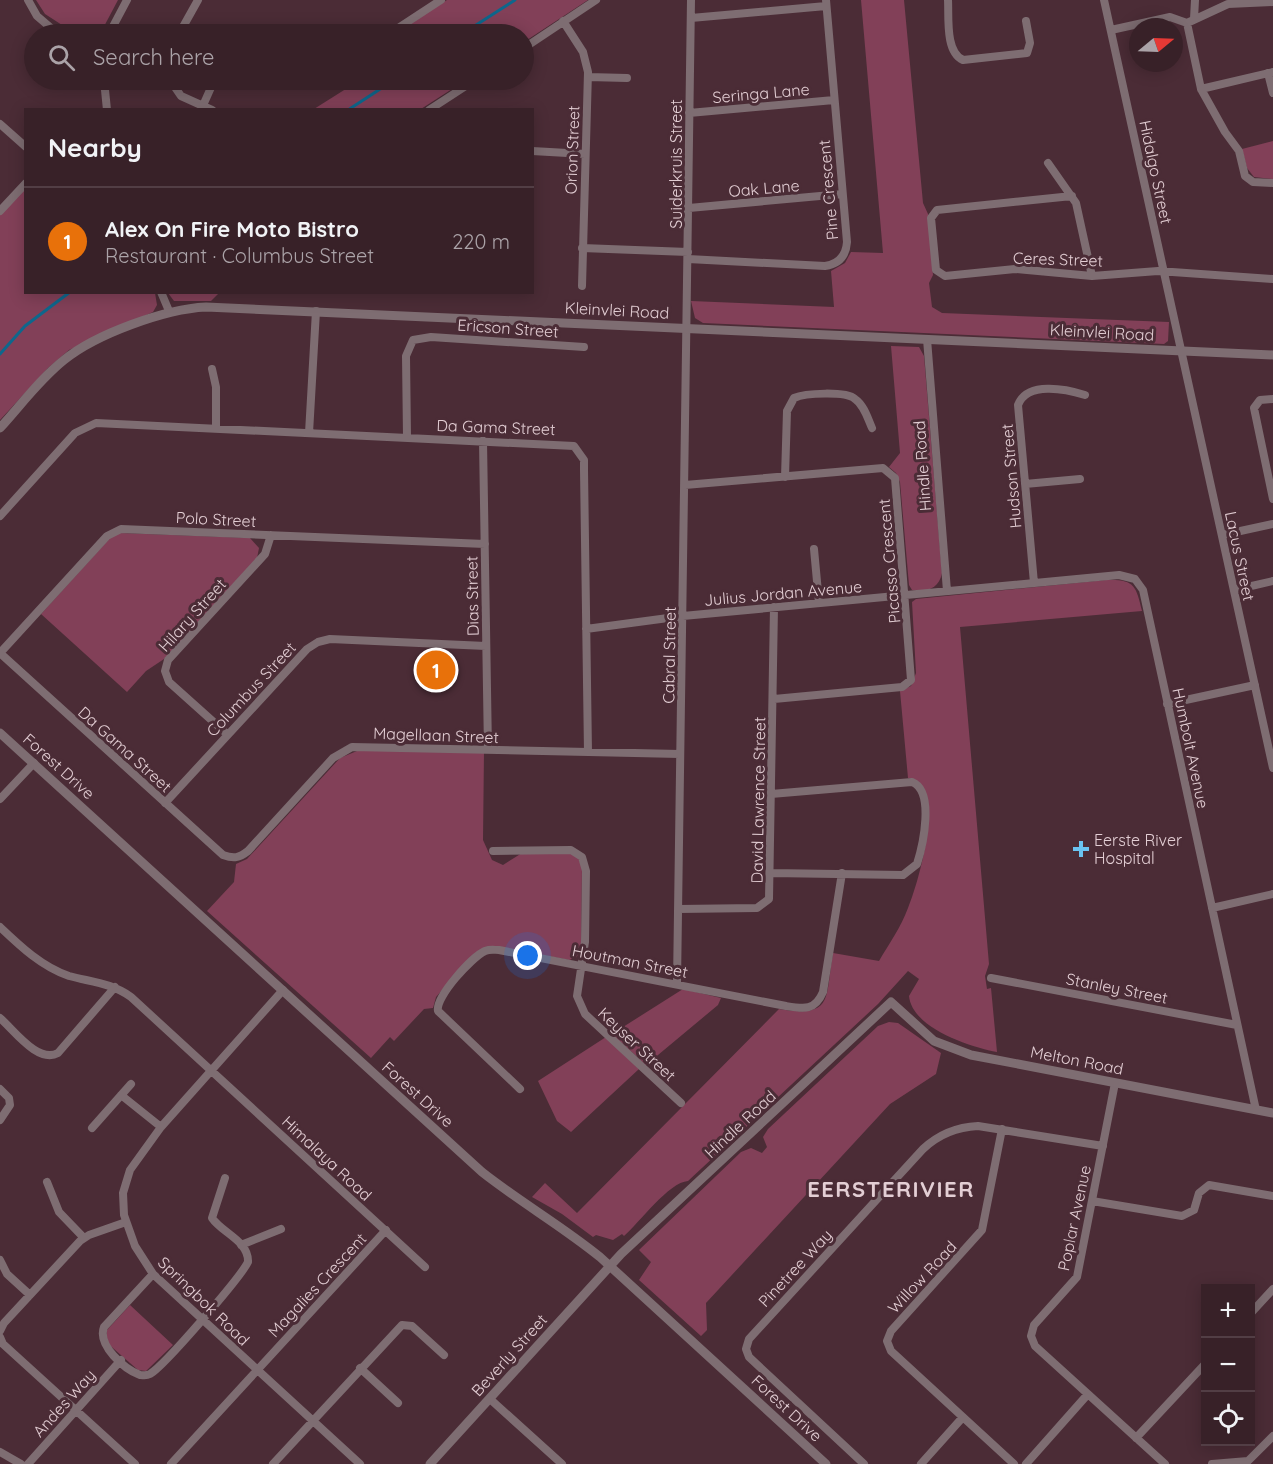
<!DOCTYPE html>
<meta charset="utf-8">
<style>
:root{--surface:#382128;--page:#432e34;--text:#f1f3f6;--muted:#aba3a8;--line:#523e45;--accent:#db2777}
body{margin:0;font-family:Quicksand,sans-serif;background:var(--page);color:var(--text)}
.controls{position:absolute;right:18px;bottom:18px;display:grid;overflow:hidden;border-radius:0px;box-shadow:0 3px 15px #0003}
.controls button{width:54px;height:54px;display:grid;place-items:center;padding:0;border:0;border-bottom:2px solid var(--line);background:var(--surface);color:var(--text);font:30px sans-serif}
.compass{position:absolute;left:1129px;top:18px;width:54px;height:54px;border-radius:50%;background:var(--surface);box-shadow:0 3px 15px #0003;rotate:71deg}
.you{position:absolute;left:528px;top:956px;width:21px;height:21px;margin:-15px;border:4px solid #fff;border-radius:50%;background:#1a73e8;box-shadow:0 0 0 9px #1a73e833}
.badge{display:grid;place-items:center;width:39px;height:39px;border-radius:50%;background:var(--accent);color:#fff;font-size:20px;font-weight:700}
.pin{position:absolute;translate:-50% -50%;border:3px solid #fff;box-shadow:0 2px 6px #0006}
.list{margin:0;padding:0;list-style:none}
h2{display:flex;justify-content:space-between;align-items:center;height:78px;margin:0;padding:0 24px;font-size:26px}
h2 small{font-size:20px;font-weight:400;color:var(--muted)}
.list li{display:grid;grid-template-columns:39px 1fr auto;gap:18px;align-items:center;box-sizing:border-box;height:108px;padding:0 24px;border-top:2px solid var(--line)}
.list b{display:block;font-size:22px;white-space:nowrap}
.list p{margin:0;font-size:20px;white-space:nowrap;color:var(--muted)}
.list em{font-size:20px;font-style:normal;color:var(--muted)}
.icon{flex:none;width:33px;height:33px;fill:none;stroke:currentColor;stroke-width:2;stroke-linecap:round;stroke-linejoin:round}
.map{position:relative;flex:none;width:1273px;height:1464px;overflow:hidden}
.search{position:absolute;background:var(--surface);box-shadow:0 3px 15px #0003;left:24px;top:24px;width:510px;height:66px;display:flex;align-items:center;gap:15px;box-sizing:border-box;padding:0 21px;border-radius:33px;color:var(--muted);font-size:22px}
.panel{position:absolute;background:var(--surface);box-shadow:0 3px 15px #0003;left:24px;top:108px;width:510px;height:186px;border-radius:0px}
.map>svg:first-child{display:block}
</style>
<div class="map">
<svg width="1273" height="1464" viewBox="0 0 1273 1464">
<rect width="100%" height="100%" fill="#4b2c36"/>
<path fill="#824058" d="M36 0H118L100 34H76L45 14Z
M447 0H588L524 42V34H394Z
M861 0H904L923 203 928 214 933 275 929 283 932 307 942 313 1169 322 1168 341 1164 344 703 323 695 318 691 301 834 307 831 271 845 263 851 252 883 253Z
M360 80H466L421 109H314Z
M1273 141V179L1254 177 1247 168 1242 149Z
M24 190 26 292 155 293 157 305 153 312 69 350 48 368 0 420V214Z
M168 293H219L211 301H174Z
M891 346 919 347 924 356 942 573C939 589 927 592 912 590L909 585 900 482 896 473 889 467 900 453Z
M120 533 250 538 259 548 257 558 164 659 146 671 127 692 41 614 111 537Z
M1106 580C1134 579 1136 585 1142 611L960 627 989 964 985 976 987 989 991 988 997 1052C970 1047 912 1028 909 996L919 979 908 971 878 1004 688 1181C669 1182 639 1223 624 1236L622 1234 613 1240 596 1235 593 1237 562 1214 532 1197 545 1183 577 1213 779 1009C834 1018 825 999 833 953L879 961C889 944 901 927 908 908 918 884 948 784 908 778L900 691 911 686 916 673 912 602 916 599Z
M357 751H484L483 840 492 860 503 865 522 853 572 854 578 857 582 867 581 950 577 957 569 960 494 946 486 947 472 956 436 997 433 1008 424 1009 394 1041 390 1037 371 1058 207 911 234 882 236 864 247 859 340 758Z
M683 989 721 998 718 1005 646 1065 612 1034Z
M889 1022 898 1023 941 1053 936 1074 890 1104 706 1303 707 1330 701 1336 639 1280 651 1262 639 1250 741 1152 751 1148 762 1153 767 1147 763 1137 768 1129 878 1026Z
M606 1037 639 1069 571 1132 557 1121 538 1081Z
M130 1305 173 1345 146 1371 138 1370 106 1342 107 1330Z"/>
<g fill="none" stroke-linecap="round" stroke-linejoin="round">
<path stroke="#0e678c" stroke-width="3" d="M462 34 515 0
M348 110 394 80
M0 354 25 326 70 292"/>
<path stroke="#7e6d72" stroke-width="8" d="M28 0 37 16 58 34
M948 0C949 17 945 52 963 60L1027 53 1030 43 1026 21
M1104 0 1273 768
M691 18 826 6
M1194 19 1195 0
M563 21 583 52 588 72 582 286
M1187 23 1201 89 1225 132 1239 151 1245 176 1253 182 1273 183
M1187 23 1228 4 1273 2
M1111 30 1170 17 1187 23
M109 34 127 0
M179 34 198 0
M389 34 441 0
M524 48 596 0
M1268 73 1273 93
M588 77 627 78
M104 80 107 110
M170 80 181 96 212 110
M1201 89 1273 72
M201 110 213 83
M429 110 475 80
M689 113 834 100
M0 124 26 147
M532 151 585 154
M1048 163 1076 203 1092 276
M1072 196 937 210 931 218 936 270 945 276 1015 269 1092 276 1158 271 1273 279
M689 208 842 194
M0 211 26 183
M582 248 688 252
M688 259 825 266C839 264 846 256 847 242L826 0
M161 292 169 311
M927 339 947 591
M212 369 216 387V428
M1273 399 1260 400 1254 408 1273 499
M309 433 316 311
M407 437 406 356 413 340 431 337 584 347
M483 441 488 750
M785 477 787 411 794 398C805 393 846 391 855 399 864 405 868 419 872 428
M1025 484 1080 479
M685 485 883 468 895 478 911 680 902 687 774 699
M0 516 75 433 96 423 574 446 584 460V470L588 752
M1222 535 1273 524
M814 549 819 603
M1034 583 1018 405C1027 381 1066 389 1085 395
M1234 590 1273 581
M586 629 683 616 1119 575 1135 579 1143 590 1256 1110
M0 653 223 855C234 859 239 858 248 851L333 758 352 747 680 754
M0 653 107 536 121 529 485 544
M1167 704 1255 685
M227 734 169 682 165 671 168 660 265 554 271 535
M0 799 34 763
M165 803 307 649 318 642 330 639 486 646
M493 851 571 850 582 857 586 871 585 942 577 996 585 1014 681 1103
M771 873 903 875 917 864C923 845 935 791 912 782L771 794
M1212 908 1273 894
M678 909 757 908 769 899 774 607
M0 927C20 946 42 967 69 976 91 982 112 983 131 997L425 1267
M991 978 1237 1025
M677 983 691 0
M283 990 161 1127 130 1170 123 1193 124 1215 135 1246 153 1274 360 1464
M0 1018C14 1030 38 1064 58 1053L115 987
M1115 1083 1077 1277 1034 1325 1031 1336 1035 1346 1165 1464
M0 1089 9 1098 10 1105 0 1120
M520 1089 438 1011C435 997 472 957 485 951 490 949 494 950 499 950L786 1006C804 1009 815 1011 823 992L842 873
M121 1095 161 1127
M92 1128 131 1084
M1002 1129 982 1230 891 1331 887 1341 891 1351 1014 1464
M47 1182 59 1212 84 1238
M1092 1201 1182 1216 1194 1210 1199 1193 1209 1185 1273 1196
M241 1245 281 1229
M0 1260 7 1274 30 1295
M153 1274 104 1327C97 1345 124 1369 140 1375 144 1375 146 1376 150 1374 164 1366 240 1278 248 1262 249 1241 222 1233 212 1218L225 1178
M1250 1314 1273 1289
M0 1331 4 1323 80 1241 89 1235 126 1222
M0 1337 3 1344 135 1464
M360 1368 398 1403
M490 1399 562 1464
M1136 1438 1206 1363
M0 1452 21 1464
M28 1464 121 1360
M171 1464 386 1230
M273 1464 402 1325 412 1326 444 1355
M864 1464 749 1357 746 1349 749 1339 923 1149C939 1134 957 1127 978 1126L1103 1146
M921 1464 963 1417
M1026 1464 1088 1394
M1212 1464 1248 1461 1273 1436"/>
<path stroke="#7e6d72" stroke-width="9" d="M0 428C21 405 40 379 64 360 96 334 165 309 206 307L1273 355
M0 733 482 1172C520 1202 562 1226 600 1257L826 1464
M430 1464 621 1254 891 1002 934 1041 971 1055 1273 1113"/>
</g>
<path fill="#6ac3f1" stroke="#4b2c36" stroke-width="2" d="M1078 840h6v6h6v6h-6v6h-6v-6h-6v-6h6z"/>
<g text-anchor="middle" dominant-baseline="central" stroke-width="6" stroke-linejoin="round" paint-order="stroke">
<g font-size="16" fill="#e3ced4" stroke="#4b2c36">
<text transform="translate(761 93) rotate(-5)">Seringa Lane</text>
<text transform="translate(572 150) rotate(-88)">Orion Street</text>
<text transform="translate(676 164) rotate(-90)">Suiderkruis Street</text>
<text transform="translate(1156 172) rotate(78)">Hidalgo Street</text>
<text transform="translate(764 188) rotate(-5)">Oak Lane</text>
<text transform="translate(828 190) rotate(-95)">Pine Crescent</text>
<text transform="translate(1058 259) rotate(2)">Ceres Street</text>
<text transform="translate(617 310) rotate(3)">Kleinvlei Road</text>
<text transform="translate(508 328) rotate(4)">Ericson Street</text>
<text transform="translate(1102 332) rotate(3)">Kleinvlei Road</text>
<text transform="translate(496 427) rotate(2)">Da Gama Street</text>
<text transform="translate(922 466) rotate(-94)">Hindle Road</text>
<text transform="translate(1011 476) rotate(-95)">Hudson Street</text>
<text transform="translate(216 519) rotate(3)">Polo Street</text>
<text transform="translate(1240 556) rotate(78)">Lacus Street</text>
<text transform="translate(889 561) rotate(-95)">Picasso Crescent</text>
<text transform="translate(783 593) rotate(-5)">Julius Jordan Avenue</text>
<text transform="translate(472 596) rotate(-91)">Dias Street</text>
<text transform="translate(192 615) rotate(-48)">Hilary Street</text>
<text transform="translate(669 655) rotate(-89)">Cabral Street</text>
<text transform="translate(251 689) rotate(-47)">Columbus Street</text>
<text transform="translate(436 735) rotate(2)">Magellaan Street</text>
<text transform="translate(1191 748) rotate(78)">Humbolt Avenue</text>
<text transform="translate(125 749) rotate(42)">Da Gama Street</text>
<text transform="translate(59 766) rotate(42)">Forest Drive</text>
<text transform="translate(758 800) rotate(-89)">David Lawrence Street</text>
<text transform="translate(630 961) rotate(11)">Houtman Street</text>
<text transform="translate(1117 988) rotate(11)">Stanley Street</text>
<text transform="translate(637 1044) rotate(43)">Keyser Street</text>
<text transform="translate(1077 1060) rotate(11)">Melton Road</text>
<text transform="translate(418 1094) rotate(42)">Forest Drive</text>
<text transform="translate(740 1124) rotate(-43)">Hindle Road</text>
<text transform="translate(327 1158) rotate(43)">Himalaya Road</text>
<text transform="translate(1074 1218) rotate(-78)">Poplar Avenue</text>
<text transform="translate(795 1268) rotate(-47)">Pinetree Way</text>
<text transform="translate(922 1277) rotate(-47)">Willow Road</text>
<text transform="translate(317 1285) rotate(-47)">Magalies Crescent</text>
<text transform="translate(204 1301) rotate(44)">Springbok Road</text>
<text transform="translate(509 1355) rotate(-48)">Beverly Street</text>
<text transform="translate(64 1403) rotate(-48)">Andes Way</text>
<text transform="translate(787 1408) rotate(43)">Forest Drive</text>
</g>
<g font-size="16" fill="#e3ced4" stroke="#4b2c36" text-anchor="start">
<text x="1094" y="840">Eerste River<tspan x="1094" dy="18">Hospital</tspan></text>
</g>
<g font-size="22" font-weight="bold" letter-spacing="1.5" fill="#e3ced4" stroke="#4b2c36">
<text x="891" y="1189">EERSTERIVIER</text>
</g>
</g>
</svg>
<div class="controls">
<button>+</button>
<button>−</button>
<button><svg class="icon" aria-label="locate" viewBox="0 0 24 24"><circle cx="12" cy="12" r="6"/><path d="M12 2v4M12 18v4M2 12h4M18 12h4"/></svg></button>
</div>
<svg class="compass" viewBox="-18 -18 36 36"><path d="M0-13l5 13h-10z" fill="#e53935"/><path d="M0 13l5-13h-10z" fill="#aba3a8"/></svg>
<div class="you"></div>
<div class="pin badge" style="left:436px;top:670px;background:#e8710a">1</div>
<div class="search"><svg class="icon" aria-label="search" viewBox="0 0 24 24"><circle cx="10" cy="10" r="6"/><path d="M15 15l6 6"/></svg>Search here</div>
<section class="panel">
<h2>Nearby<small></small></h2>
<ul class="list">
<li><span class="badge" style="background:#e8710a">1</span><div><b>Alex On Fire Moto Bistro</b><p>Restaurant · Columbus Street</p></div><em>220 m</em></li>
</ul>
</section>
</div>
